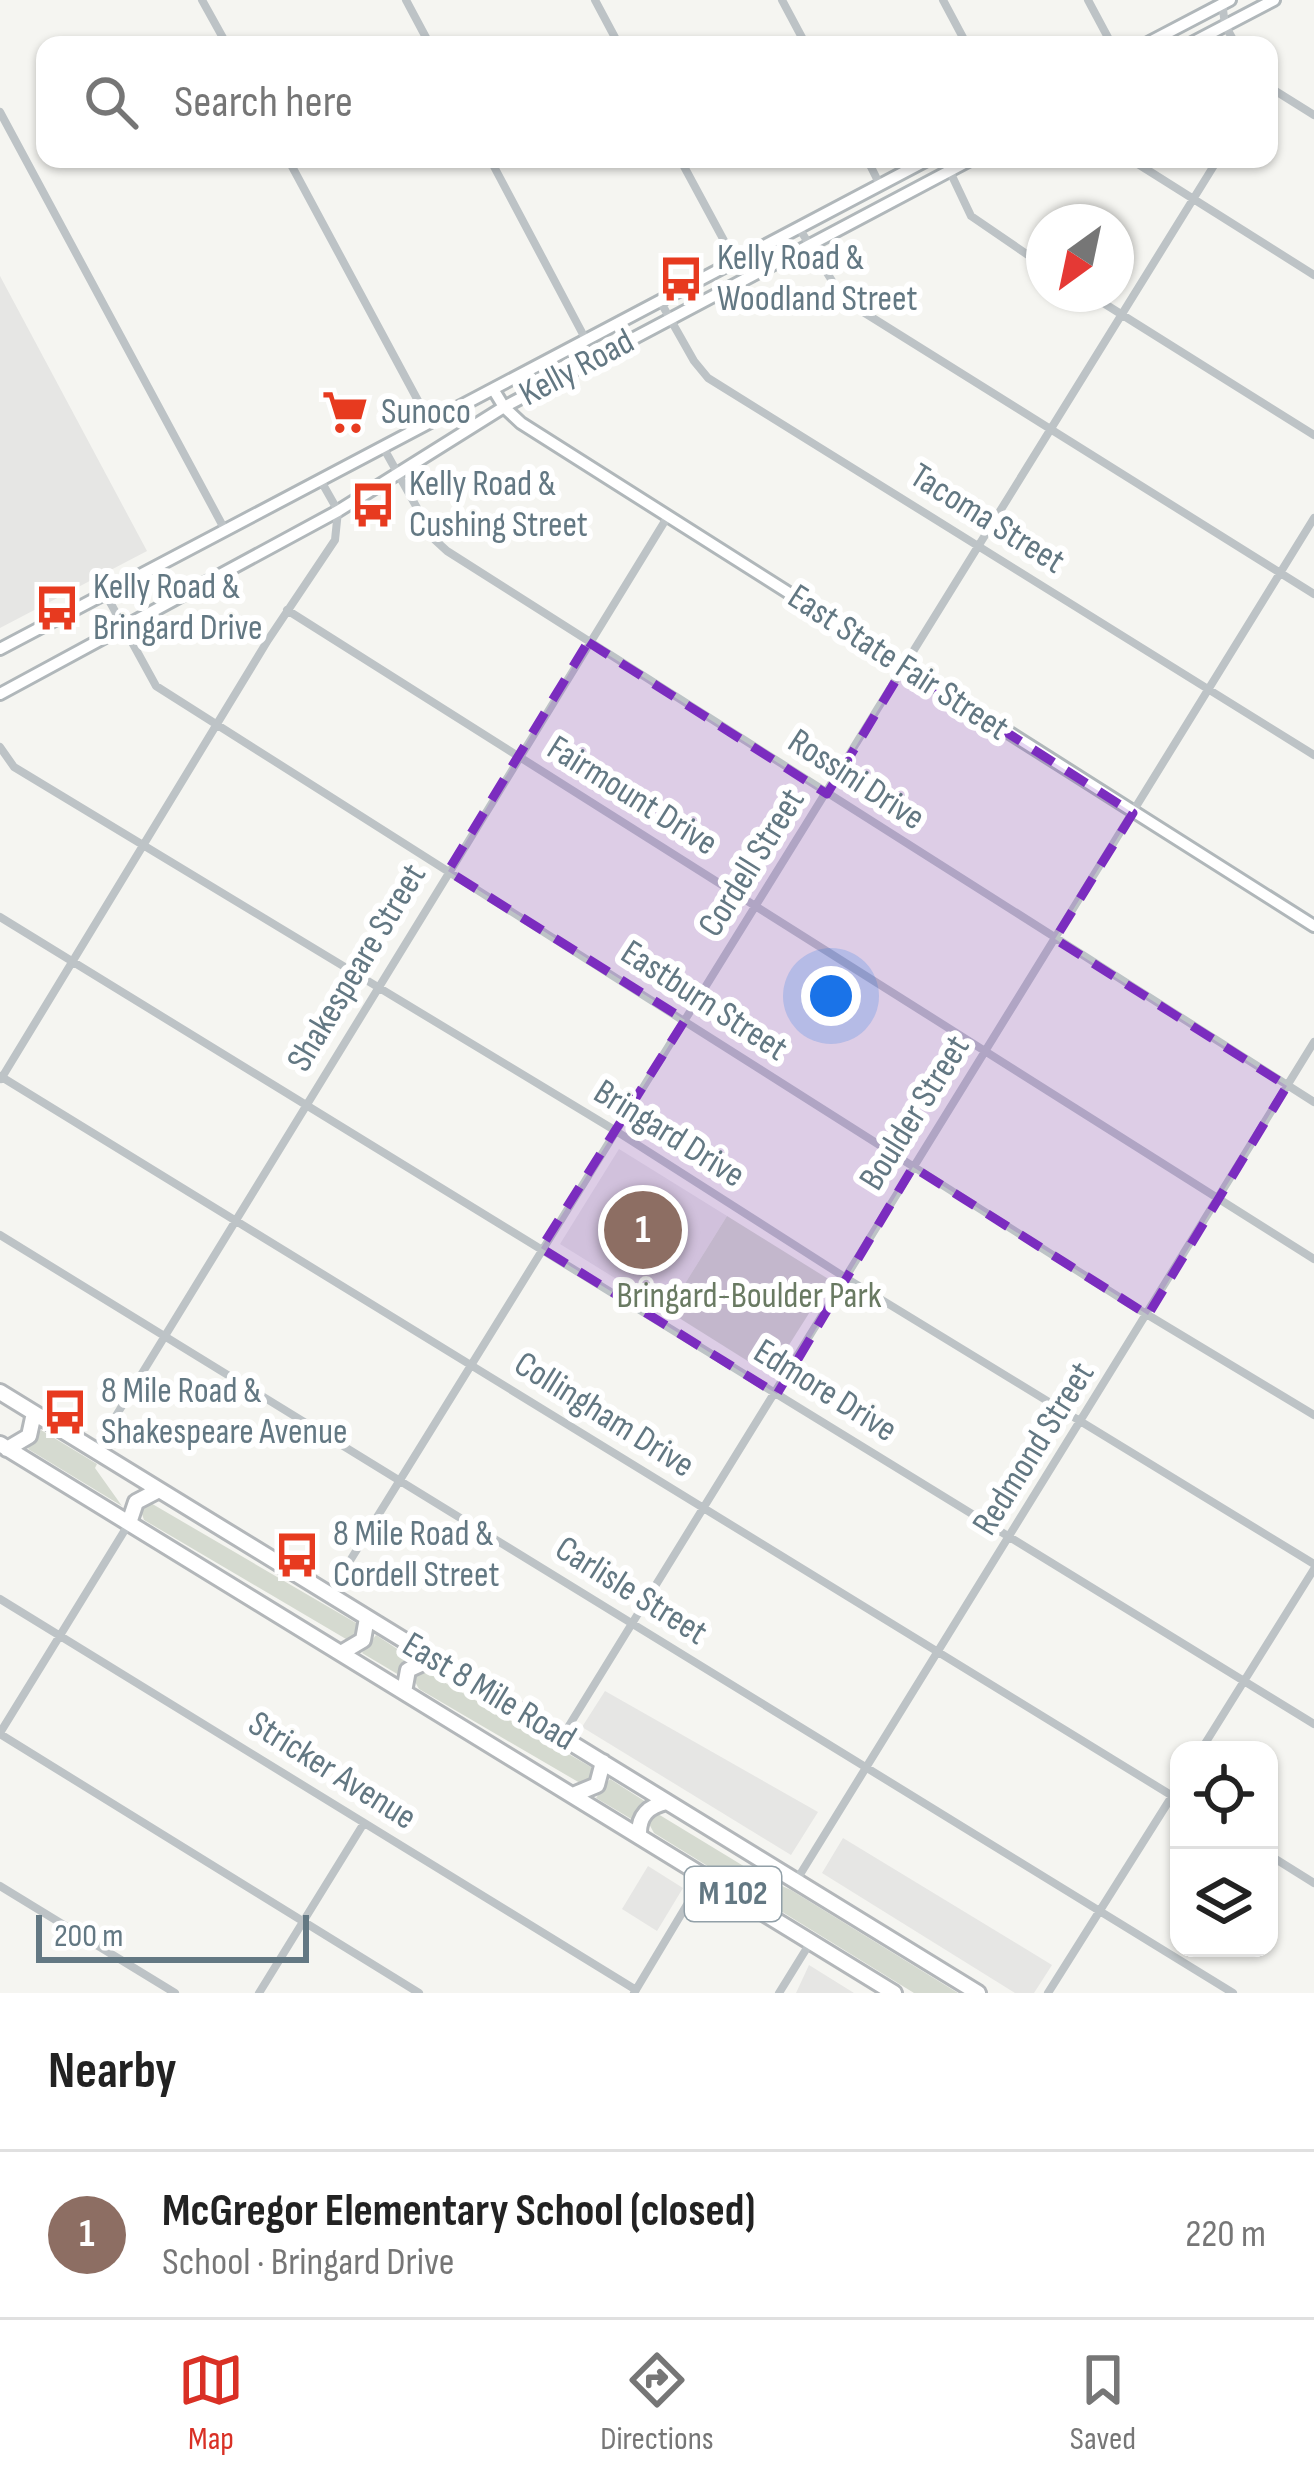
<!DOCTYPE html>
<meta charset="utf-8">
<style>
:root{--surface:#fff;--page:#f2f2f2;--text:#222;--muted:#767676;--line:#e0e0e0;--accent:#d93025}
body{margin:0;font-family:"Sofia Sans Condensed",sans-serif;background:var(--page);color:var(--text)}
.controls{position:absolute;right:36px;bottom:36px;display:grid;overflow:hidden;border-radius:24px;box-shadow:0 3px 9px #0004}
.controls button{width:108px;height:108px;display:grid;place-items:center;padding:0;border:0;border-bottom:3px solid var(--line);background:var(--surface);color:var(--text);font:60px sans-serif}
.compass{position:absolute;left:1026px;top:204px;width:108px;height:108px;border-radius:50%;background:var(--surface);box-shadow:0 3px 9px #0004;rotate:213deg}
.scale{position:absolute;left:36px;bottom:30px;width:273px;box-sizing:border-box;padding-left:12px;border:6px solid #637883;border-top:0;font-size:33px;line-height:42px;white-space:nowrap;color:#637883;-webkit-text-stroke:9px #fff;paint-order:stroke}
.you{position:absolute;left:831px;top:996px;width:42px;height:42px;margin:-30px;border:9px solid #fff;border-radius:50%;background:#1a73e8;box-shadow:0 0 0 18px #1a73e833}
.badge{display:grid;place-items:center;width:78px;height:78px;border-radius:50%;background:var(--accent);color:#fff;font-size:39px;font-weight:700}
.pin{position:absolute;translate:-50% -50%;border:6px solid #fff;box-shadow:0 3px 12px #0006}
.list{margin:0;padding:0;list-style:none}
h2{display:flex;justify-content:space-between;align-items:center;height:156px;margin:0;padding:0 48px;font-size:51px}
h2 small{font-size:39px;font-weight:400;color:var(--muted)}
.list li{display:grid;grid-template-columns:78px 1fr auto;gap:36px;align-items:center;box-sizing:border-box;height:168px;padding:0 48px;border-top:3px solid var(--line)}
.list b{display:block;font-size:45px;white-space:nowrap}
.list p{margin:0;font-size:39px;white-space:nowrap;color:var(--muted)}
.list em{font-size:39px;font-style:normal;color:var(--muted)}
.icon{flex:none;width:66px;height:66px;fill:none;stroke:currentColor;stroke-width:2;stroke-linecap:round;stroke-linejoin:round}
.map{position:relative;flex:none;width:1314px;height:1993px;overflow:hidden}
.search{position:absolute;background:var(--surface);box-shadow:0 3px 9px #0004;left:36px;right:36px;top:36px;height:132px;display:flex;align-items:center;gap:30px;box-sizing:border-box;padding:0 42px;border-radius:24px;color:var(--muted);font-size:45px}
.sheet{height:324px;background:var(--surface)}
nav{display:flex;justify-content:space-around;align-items:center;box-sizing:border-box;height:168px;border-top:3px solid var(--line);background:var(--surface);font-size:33px;color:var(--muted)}
nav a{display:grid;justify-items:center;gap:6px}
nav .on{color:var(--accent)}
.map>svg:first-child{display:block}
</style>
<div class="map">
<svg width="1314" height="1993" viewBox="0 0 1314 1993">
<rect width="100%" height="100%" fill="#f5f5f1"/>
<path fill="#e6e6e4" d="M0 276 147 551 0 628Z
M619 1149 727 1216 668 1311 560 1244Z
M605 1691 818 1812 791 1855 582 1727Z
M843 1838 1052 1965 1034 1993H1015L822 1873Z
M648 1866 683 1888 657 1931 622 1909Z
M809 1965 854 1993H796Z"/>
<path fill="#d5dad0" d="M727 1216 830 1280 770 1375 668 1311Z
M41 1430 97 1464 95 1468 122 1506 28 1449Z
M149 1502 356 1623 359 1628 356 1638 346 1639 144 1520 140 1508Z
M376 1635 411 1658 399 1675 362 1653Z
M423 1670 591 1767 593 1780 580 1783 419 1689 413 1678Z
M610 1779 646 1802 633 1820 596 1798Z
M658 1814 760 1876 791 1890 958 1993H914L654 1833 648 1822Z"/>
<g fill="none" stroke-linecap="round" stroke-linejoin="round">
<g stroke="#b0b7ba" stroke-width="16">
<path id="secondary" d="M1144 45 1230 0
M1188 45 1274 0
M493 389 504 407 521 423 1314 926
M0 649 929 159
M0 694 338 511 504 407 972 159"/>
</g>
<g stroke="#b3b7ba" stroke-width="20">
<path id="highway" d="M0 1392 978 1993
M0 1444 894 1993
M7 1449 29 1436 34 1413
M129 1523 136 1502 159 1490
M341 1653 363 1640 367 1618
M404 1692 408 1670 434 1658
M573 1795 597 1785 603 1762
M639 1836C638 1816 648 1806 667 1802"/>
</g>
<path stroke="#bdc3c6" stroke-width="8" d="M202 0 227 45
M406 0 430 45
M595 0 619 45
M782 0 806 45
M943 0 967 45
M1088 0 1112 45
M1222 2 1225 25 1236 45
M1269 87 1314 115
M0 112 225 530
M288 159 430 423
M490 159 586 340
M680 159 735 261
M867 159 880 185
M944 159 971 216 1044 266
M1130 159 1314 275
M799 228 844 300 1314 594
M1089 294 1314 435
M660 301 694 361 708 378 1314 755
M383 447 435 540 447 551 1314 1102
M105 593 156 686 1133 1306 1314 1415
M287 610 1314 1259
M0 747 14 767 616 1131 846 1278 1314 1564
M0 917 1314 1724
M0 1076 1179 1800
M1 1079 268 640 335 540 338 511 321 481
M0 1235 1233 1993
M95 1450 668 516
M330 1593 1218 159
M0 1599 636 1990
M0 1733 128 1525
M0 1734 419 1993
M562 1737 1314 518
M1201 1750 1314 1569
M1269 1855 1314 1883
M796 1881 1314 1042
M0 1886 175 1993
M259 1993 364 1823
M634 1993 703 1878
M779 1993 810 1943
M1048 1993 1179 1785"/>
<use href="#secondary" stroke="#fff" stroke-width="10"/>
<use href="#highway" stroke="#fff" stroke-width="14"/>
</g>
<path fill="#7b2cbf" fill-opacity="0.2" stroke="#7b2cbf" stroke-width="9" stroke-dasharray="24 15" stroke-linejoin="round" d="M588 642 827 794 904 667 1133 813 1055 939 1287 1086 1148 1315 913 1167 777 1394 541 1248 685 1020 448 871Z"/>
<defs>
<g id="bus-bare" transform="scale(3.6)"><path d="M-5-6H5V4H4V6H2V4H-2V6H-4V4H-5ZM-3.5-4V0h7V-4ZM-3.5 1.2v1.5H-2V1.2ZM2 1.2v1.5H3.5V1.2Z" fill="#e73a1f" stroke="#fff" stroke-width="2.5" paint-order="stroke"/></g>
<g id="supermarket-bare" transform="scale(3.6)"><path d="M-6-5.5h2.5l.6 2H6L4.5 2H-2.5L-4.4-4H-6ZM-1.5 3.2a1.3 1.3 0 1 0 .1 0ZM3 3.2a1.3 1.3 0 1 0 .1 0Z" fill="#e73a1f" stroke="#fff" stroke-width="2.5" paint-order="stroke"/></g>
</defs>
<g fill-rule="evenodd">
<use href="#bus-bare" x="681" y="279"/>
<use href="#supermarket-bare" x="345" y="412"/>
<use href="#bus-bare" x="373" y="505"/>
<use href="#bus-bare" x="57" y="608"/>
<use href="#bus-bare" x="65" y="1412"/>
<use href="#bus-bare" x="297" y="1555"/>
</g>
<g text-anchor="middle" dominant-baseline="central" stroke-width="12" stroke-linejoin="round" paint-order="stroke">
<rect fill="#fff" stroke="#92a0a8" stroke-width="3" x="685" y="1867" width="96" height="54" rx="9"/>
<g font-size="33" font-weight="bold" fill="#637883">
<text x="733" y="1894">M 102</text>
</g>
<g font-size="36" fill="#637883" stroke="#fff" text-anchor="start">
<text x="717" y="258">Kelly Road &amp;<tspan x="717" dy="41">Woodland Street</tspan></text>
<text x="381" y="412">Sunoco</text>
<text x="409" y="484">Kelly Road &amp;<tspan x="409" dy="41">Cushing Street</tspan></text>
<text x="93" y="587">Kelly Road &amp;<tspan x="93" dy="41">Bringard Drive</tspan></text>
<text x="101" y="1391">8 Mile Road &amp;<tspan x="101" dy="41">Shakespeare Avenue</tspan></text>
<text x="333" y="1534">8 Mile Road &amp;<tspan x="333" dy="41">Cordell Street</tspan></text>
</g>
<g font-size="36" fill="#637883" stroke="#fff">
<text transform="translate(577 368) rotate(-28)">Kelly Road</text>
<text transform="translate(987 519) rotate(32)">Tacoma Street</text>
<text transform="translate(898 663) rotate(33)">East State Fair Street</text>
<text transform="translate(856 780) rotate(33)">Rossini Drive</text>
<text transform="translate(632 796) rotate(32)">Fairmount Drive</text>
<text transform="translate(752 863) rotate(-58)">Cordell Street</text>
<text transform="translate(357 968) rotate(-59)">Shakespeare Street</text>
<text transform="translate(704 1001) rotate(33)">Eastburn Street</text>
<text transform="translate(915 1113) rotate(-58)">Boulder Street</text>
<text transform="translate(669 1134) rotate(32)">Bringard Drive</text>
<text transform="translate(825 1391) rotate(32)">Edmore Drive</text>
<text transform="translate(604 1415) rotate(32)">Collingham Drive</text>
<text transform="translate(1034 1449) rotate(-58)">Redmond Street</text>
<text transform="translate(631 1591) rotate(32)">Carlisle Street</text>
<text transform="translate(489 1692) rotate(31)">East 8 Mile Road</text>
<text transform="translate(332 1771) rotate(32)">Stricker Avenue</text>
</g>
<g font-size="36" fill="#697a62" stroke="#fff">
<text x="749" y="1296">Bringard-Boulder Park</text>
</g>
</g>
</svg>
<div class="controls">
<button><svg class="icon" aria-label="locate" viewBox="0 0 24 24"><circle cx="12" cy="12" r="6"/><path d="M12 2v4M12 18v4M2 12h4M18 12h4"/></svg></button>
<button><svg class="icon" aria-label="layers" viewBox="0 0 24 24"><path d="M12 4l9 5-9 5-9-5zM3 14l9 5 9-5"/></svg></button>
</div>
<svg class="compass" viewBox="-18 -18 36 36"><path d="M0-13l5 13h-10z" fill="#e53935"/><path d="M0 13l5-13h-10z" fill="#767676"/></svg>
<div class="scale">200 m</div>
<div class="you"></div>
<div class="pin badge" style="left:643px;top:1230px;background:#8d6e63">1</div>
<div class="search"><svg class="icon" aria-label="search" viewBox="0 0 24 24"><circle cx="10" cy="10" r="6"/><path d="M15 15l6 6"/></svg>Search here</div>
</div>
<section class="sheet">
<h2>Nearby<small></small></h2>
<ul class="list">
<li><span class="badge" style="background:#8d6e63">1</span><div><b>McGregor Elementary School (closed)</b><p>School · Bringard Drive</p></div><em>220 m</em></li>
</ul>
</section>
<nav>
<a class="on"><svg class="icon" aria-label="map" viewBox="0 0 24 24"><path d="M3 6l6-2 6 2 6-2v14l-6 2-6-2-6 2zM9 4v14M15 6v14"/></svg>Map</a>
<a><svg class="icon" aria-label="directions" viewBox="0 0 24 24"><path d="M12 3l9 9-9 9-9-9zM9 14v-3h6M13 9l2 2-2 2"/></svg>Directions</a>
<a><svg class="icon" aria-label="saved" viewBox="0 0 24 24"><path d="M7 4h10v16l-5-4-5 4z"/></svg>Saved</a>
</nav>
